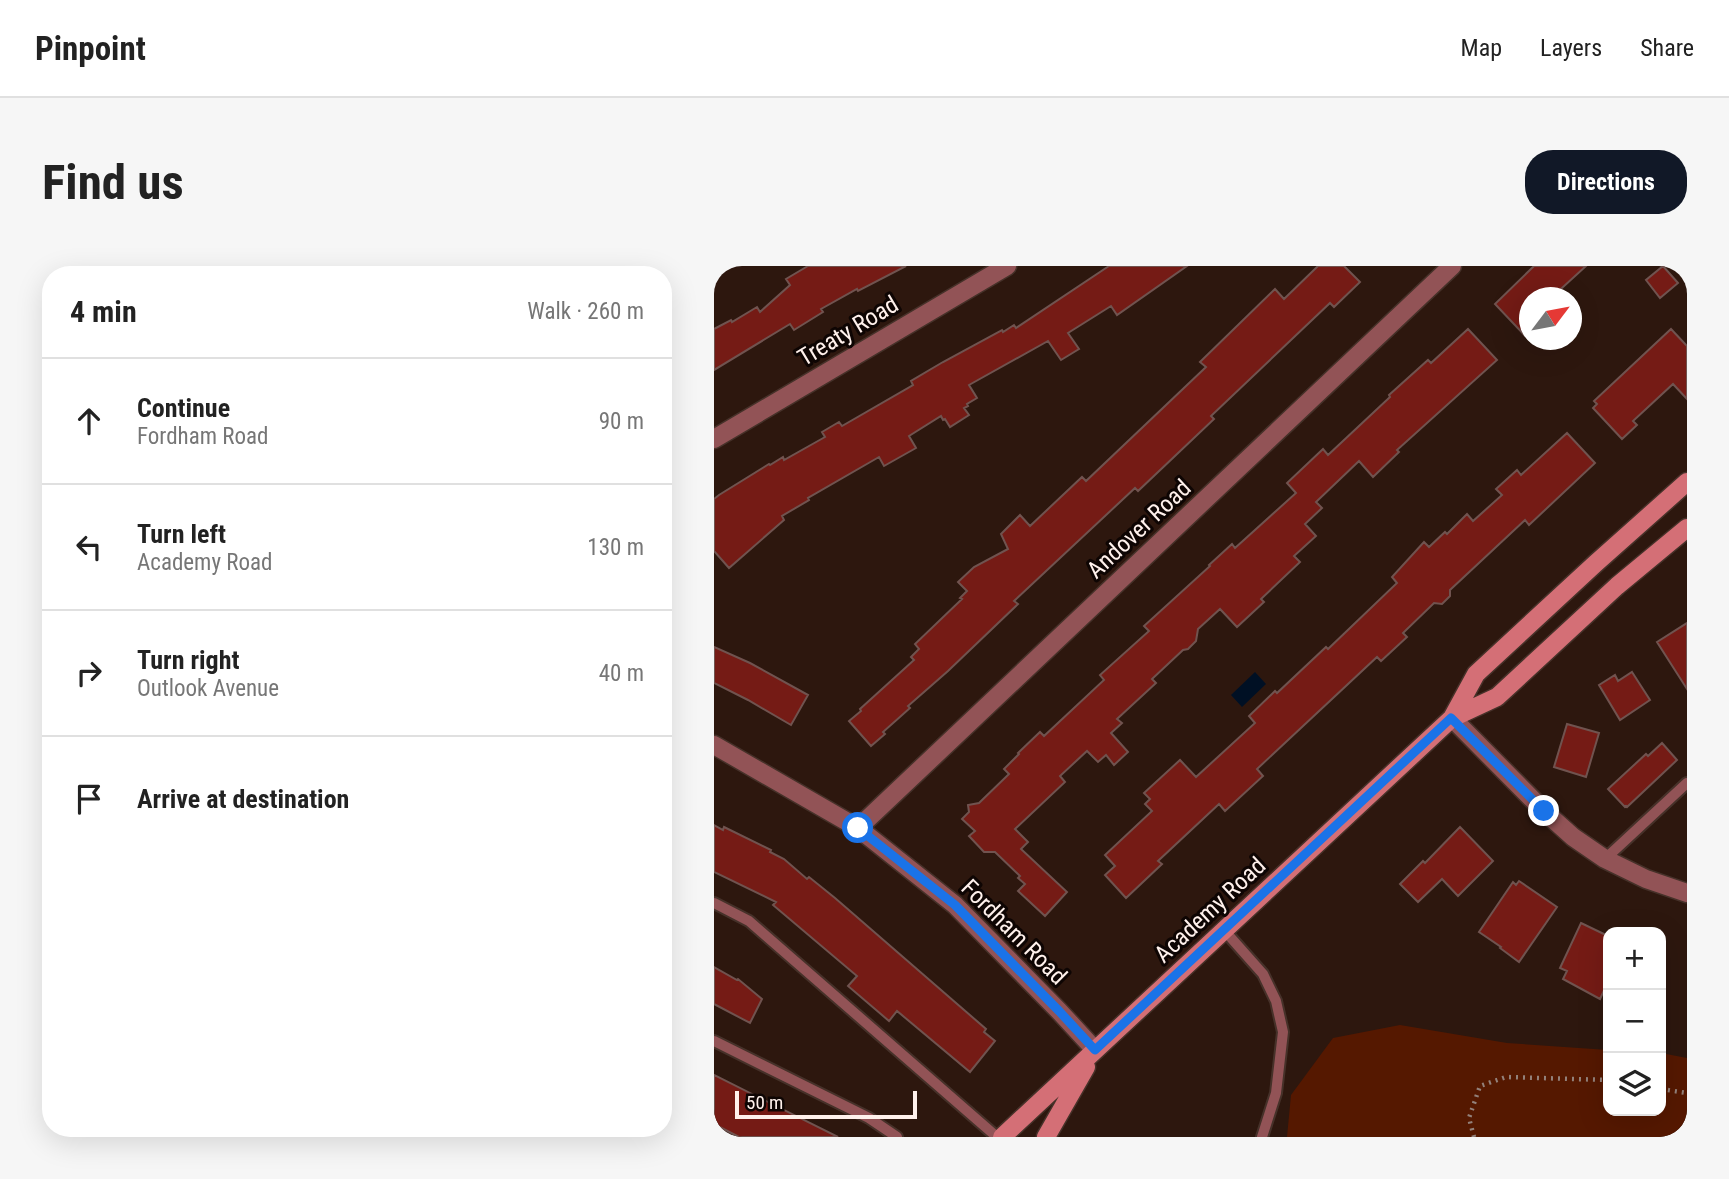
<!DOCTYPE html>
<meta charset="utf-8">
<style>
:root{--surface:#fff;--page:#f6f6f6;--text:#222;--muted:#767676;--line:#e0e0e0;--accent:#111827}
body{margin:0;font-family:"Roboto Condensed",sans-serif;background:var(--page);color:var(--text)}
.controls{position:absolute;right:21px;bottom:21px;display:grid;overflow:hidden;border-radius:14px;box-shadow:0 7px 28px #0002}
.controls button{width:63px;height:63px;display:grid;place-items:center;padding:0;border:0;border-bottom:2px solid var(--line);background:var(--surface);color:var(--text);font:35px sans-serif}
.compass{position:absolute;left:805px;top:21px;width:63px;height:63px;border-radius:50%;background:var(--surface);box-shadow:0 7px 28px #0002;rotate:58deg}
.scale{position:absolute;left:21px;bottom:18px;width:182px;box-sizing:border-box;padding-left:7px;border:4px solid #fff1ec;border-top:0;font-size:19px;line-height:24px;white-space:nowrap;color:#fff1ec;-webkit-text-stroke:5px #0e0503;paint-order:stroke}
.stop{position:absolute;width:21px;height:21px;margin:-16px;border:5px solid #1a73e8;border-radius:50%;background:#fff}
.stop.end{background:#1a73e8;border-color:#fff;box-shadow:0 2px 7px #0008}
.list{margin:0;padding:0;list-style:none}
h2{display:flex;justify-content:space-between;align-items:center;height:91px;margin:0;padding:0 28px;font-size:30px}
h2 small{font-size:23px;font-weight:400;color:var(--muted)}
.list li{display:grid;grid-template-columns:46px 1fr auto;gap:21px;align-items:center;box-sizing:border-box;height:126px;padding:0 28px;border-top:2px solid var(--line)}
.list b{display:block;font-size:26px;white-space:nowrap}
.list p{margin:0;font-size:23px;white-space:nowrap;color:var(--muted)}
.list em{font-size:23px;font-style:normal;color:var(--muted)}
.icon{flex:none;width:38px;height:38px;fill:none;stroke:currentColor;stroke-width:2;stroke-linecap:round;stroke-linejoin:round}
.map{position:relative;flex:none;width:973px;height:871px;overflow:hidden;border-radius:28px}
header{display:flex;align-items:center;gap:42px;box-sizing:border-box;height:98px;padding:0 35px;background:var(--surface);border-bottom:2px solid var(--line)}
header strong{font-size:33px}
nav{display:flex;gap:38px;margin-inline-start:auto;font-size:24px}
.intro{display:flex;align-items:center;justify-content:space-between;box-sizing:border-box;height:168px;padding:0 42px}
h1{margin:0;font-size:49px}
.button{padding:18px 32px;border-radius:28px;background:var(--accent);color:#fff;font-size:24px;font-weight:700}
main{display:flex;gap:42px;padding:0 42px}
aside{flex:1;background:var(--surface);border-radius:28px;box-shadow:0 7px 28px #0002}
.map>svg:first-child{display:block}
</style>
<header>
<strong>Pinpoint</strong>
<nav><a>Map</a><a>Layers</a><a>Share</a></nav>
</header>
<div class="intro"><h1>Find us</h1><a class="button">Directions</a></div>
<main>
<aside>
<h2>4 min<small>Walk · 260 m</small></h2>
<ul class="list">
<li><svg class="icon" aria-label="ahead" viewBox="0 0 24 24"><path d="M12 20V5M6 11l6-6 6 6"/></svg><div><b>Continue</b><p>Fordham Road</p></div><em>90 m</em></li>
<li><svg class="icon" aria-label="left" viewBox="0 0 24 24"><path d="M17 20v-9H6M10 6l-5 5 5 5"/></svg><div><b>Turn left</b><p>Academy Road</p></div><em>130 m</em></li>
<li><svg class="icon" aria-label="right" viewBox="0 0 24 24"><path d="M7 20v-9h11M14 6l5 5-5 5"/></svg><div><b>Turn right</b><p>Outlook Avenue</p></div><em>40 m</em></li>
<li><svg class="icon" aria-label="arrive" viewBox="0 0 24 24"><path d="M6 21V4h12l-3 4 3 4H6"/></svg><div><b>Arrive at destination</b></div></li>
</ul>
</aside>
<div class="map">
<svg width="973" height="871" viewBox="0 0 973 871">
<rect width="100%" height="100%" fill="#2d170e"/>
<path fill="#551800" d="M686 759 793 777 894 784V845H947V787L973 792V871H573L577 829 619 772Z"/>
<path fill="#001024" d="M541 406 552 418 528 441 517 429Z"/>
<path fill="#751b15" stroke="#70534f" stroke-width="2" d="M94 0H192L144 25 143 23 107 43 109 46 80 64 76 58 0 104V63L17 54 18 56 43 41 46 46 76 19 72 13Z
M395 0H473L403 49 397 40 354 67 365 83 347 94 334 75 255 119 263 132 253 138 254 140 250 142 255 149 236 161 231 153 229 154 227 150 195 170 202 182 170 200 165 191 94 232 95 234 68 250 70 254 15 302 0 285V233L5 229 55 198 56 199 69 191 70 194 111 171 108 166 125 156 128 160 199 119 197 115 229 96 288 64 289 66 300 59 302 62Z
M604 0H630L646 16 620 41 616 37 497 150 500 153 424 225 421 222 300 335 304 338 234 405 194 440 196 442 169 466 171 468 157 480 135 455 147 445 146 443 200 394 197 391 205 383 201 378 248 333 246 332 253 325 244 316 260 301 294 283 287 268 306 249 316 260 368 211 372 215 492 101 486 96 561 23 570 33Z
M820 0H872L837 32H816V75L781 38Z
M949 0 964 17 946 32 932 14Z
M754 63 783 94 683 184 685 186 659 211 645 195 602 236 608 242 591 258 602 270 580 290 586 296 547 333 550 336 523 361 506 343 484 363 482 375 474 383 469 384 438 413 442 417 403 453 408 457 397 467 414 486 400 499 392 489 384 496 373 485 346 510 351 516 301 563 314 576 307 583 353 626 331 650 304 625 311 618 304 612 306 610 281 586H270L255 570 261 565 248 553 255 546 254 539 265 537 295 508 290 503 305 488 304 487 326 466 330 470 390 414 386 409 435 365 430 360 496 300 495 299 518 278 521 282 582 227 573 217 609 183 614 189 676 131 675 129 714 94 717 97Z
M957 63 973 80V133L959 118 919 155 923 159 908 173 879 142 883 138 880 135Z
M853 167 881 197 815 259 811 254 736 324V330L728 338 720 337 689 367 693 371 667 395 663 391 543 503 549 510 511 545 505 538 444 595 448 598 412 632 391 609 401 600 391 589 438 545 431 538 436 533 430 527 466 494 482 511 541 457 535 450 561 425 563 427 612 381 614 383 683 317 678 311 710 276 715 281 731 266 733 268 753 248 759 255 788 229 782 223 803 204 807 209Z
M973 357V423L943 376Z
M0 381 36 397 94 429 77 459 34 434 0 417Z
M918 406 936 434 906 454 885 419 901 409 904 415Z
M853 458 885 467 872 511 840 501Z
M948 477 963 494 913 541 912 540 911 541 894 523 932 488 934 490Z
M0 559 9 564 10 561 57 584 56 586 70 593 93 613 95 611 121 632 272 763 270 766 281 775 256 806 183 745 175 755 134 720 143 710 59 639 62 636 0 606Z
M746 561 779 595 744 630 728 613 704 636 686 618 709 595 711 597Z
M805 615 843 641 805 696 786 682 787 681 765 666 799 616 802 619Z
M867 657 894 670V716L886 733 849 713 853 705 846 702Z
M0 701 23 714 24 713 48 733 36 757 0 738Z
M0 809 124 871H25L0 858Z"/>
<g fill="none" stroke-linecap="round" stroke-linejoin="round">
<g stroke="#463129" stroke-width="14">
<path id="lane" d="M891 593 973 517
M0 637 35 655 283 871
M510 664 549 708 562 735 569 766 562 827 548 871
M0 775 155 852 183 871"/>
</g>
<g stroke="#463129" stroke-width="21">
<path id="street" d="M0 173 293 0
M738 452 830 545 859 571 891 593 932 613 973 627
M0 479 144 562 241 639 345 745 381 784
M144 562 738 0"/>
</g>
<g stroke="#463129" stroke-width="21">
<path id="secondary" d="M738 452 762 408 882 297 973 216
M288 871 738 452 783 431 903 320 973 262
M332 871 372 801"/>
</g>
<path stroke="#93817a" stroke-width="4.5" stroke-dasharray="2 5" stroke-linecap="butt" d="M947 823 973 827
M760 871 755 852 766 820 792 811 894 814"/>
<use href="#lane" stroke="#925356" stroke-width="10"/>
<use href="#street" stroke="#925356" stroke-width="18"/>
<use href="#secondary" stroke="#d46f76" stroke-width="18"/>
</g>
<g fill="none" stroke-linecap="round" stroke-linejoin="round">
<path stroke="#1a73e8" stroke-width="9" d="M144 562 241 639 345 745 381 784 737 452 830 545"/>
</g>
<g text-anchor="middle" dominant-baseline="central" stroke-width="6" stroke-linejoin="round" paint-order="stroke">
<g font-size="24" fill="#fff1ec" stroke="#0e0503">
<text transform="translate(134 65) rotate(-31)">Treaty Road</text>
<text transform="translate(425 263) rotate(-43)">Andover Road</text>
<text transform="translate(496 644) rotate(-43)">Academy Road</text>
<text transform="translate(300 666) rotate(45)">Fordham Road</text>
</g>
</g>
</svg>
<div class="controls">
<button>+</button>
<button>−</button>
<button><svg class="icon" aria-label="layers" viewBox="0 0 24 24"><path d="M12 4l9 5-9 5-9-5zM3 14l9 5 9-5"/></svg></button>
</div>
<svg class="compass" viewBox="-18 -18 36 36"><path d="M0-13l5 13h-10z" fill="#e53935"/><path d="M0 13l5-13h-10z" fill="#767676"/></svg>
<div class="scale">50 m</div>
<div class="stop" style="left:144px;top:562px"></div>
<div class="stop end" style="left:830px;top:545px"></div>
</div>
</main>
